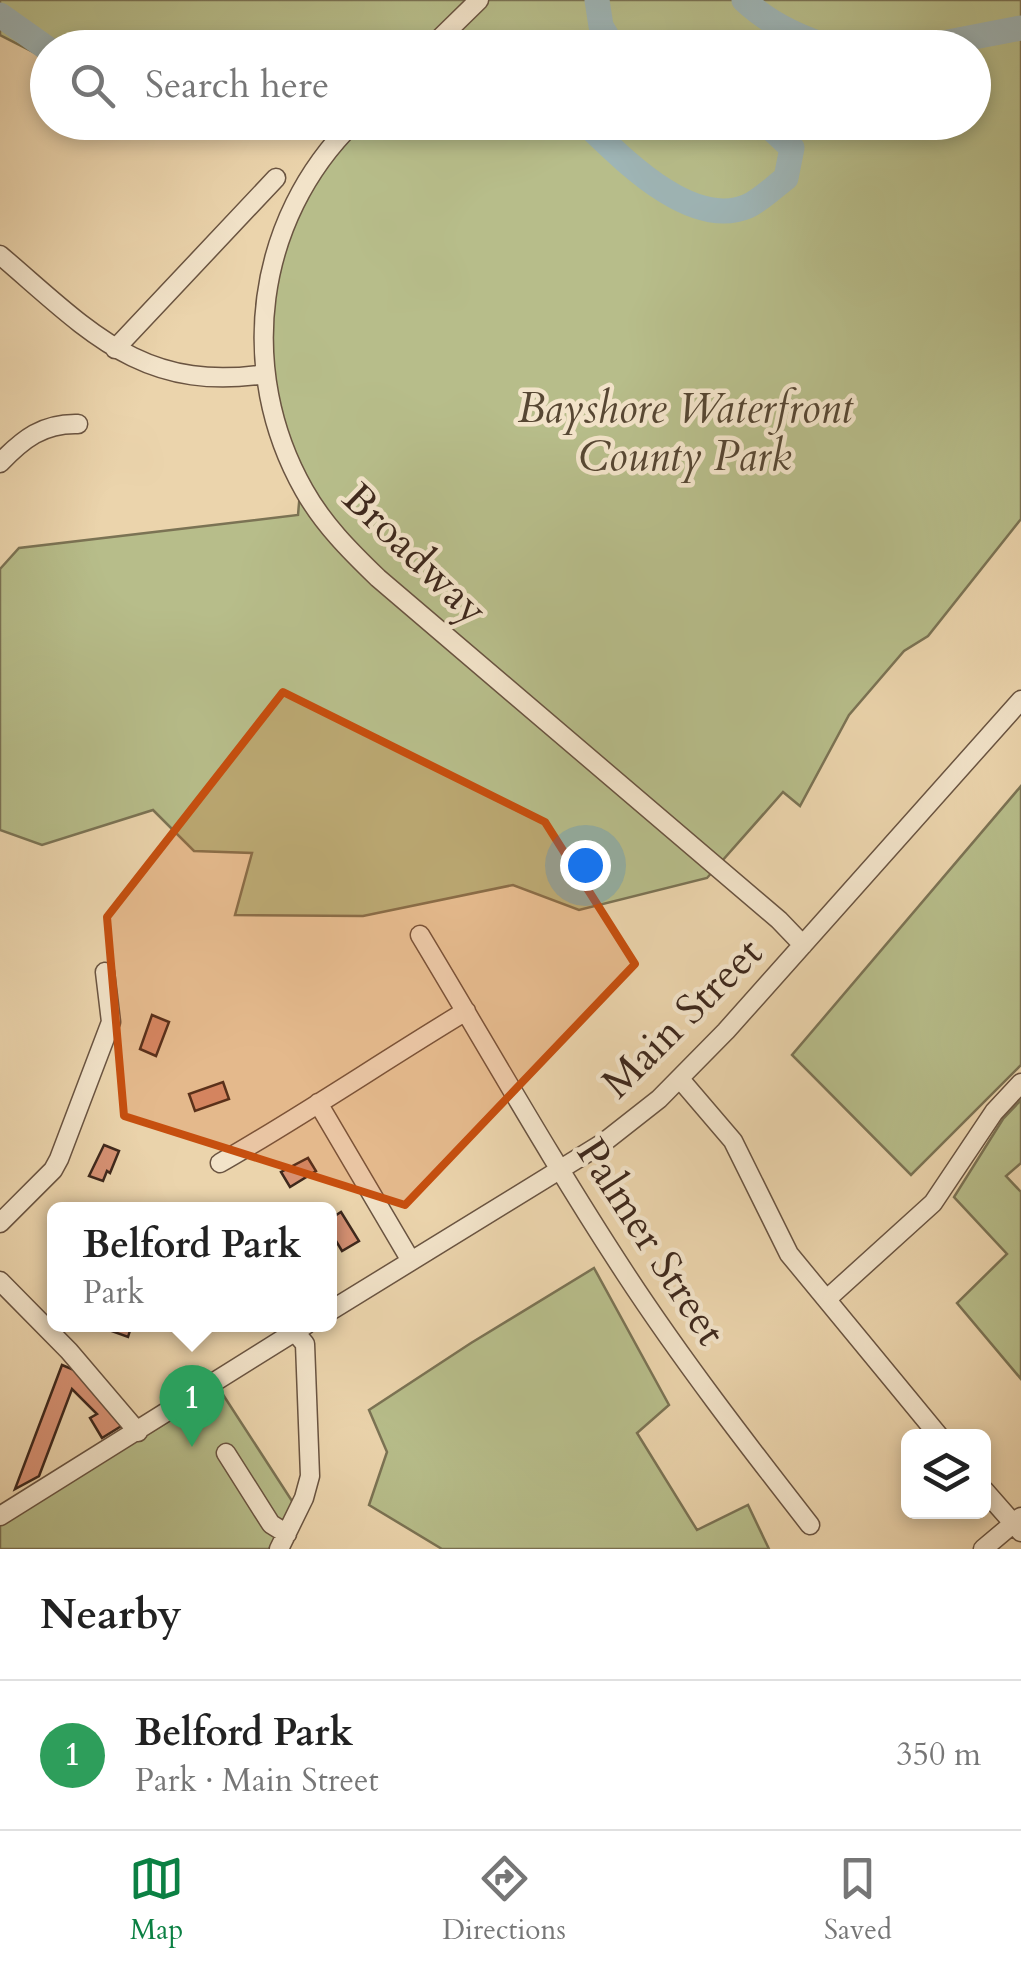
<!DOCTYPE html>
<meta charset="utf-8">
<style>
:root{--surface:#fff;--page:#f6f6f6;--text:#222;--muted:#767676;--line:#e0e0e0;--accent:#0b8043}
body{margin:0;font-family:Cardo,serif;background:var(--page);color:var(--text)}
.controls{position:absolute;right:30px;bottom:30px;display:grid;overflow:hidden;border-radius:15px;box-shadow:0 5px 15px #0003}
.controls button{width:90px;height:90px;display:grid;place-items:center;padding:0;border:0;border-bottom:2px solid var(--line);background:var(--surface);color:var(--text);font:50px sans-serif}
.you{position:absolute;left:585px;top:865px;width:35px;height:35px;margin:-25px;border:8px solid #fff;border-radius:50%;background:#1a73e8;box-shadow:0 0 0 15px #1a73e833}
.badge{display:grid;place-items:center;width:65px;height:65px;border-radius:50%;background:var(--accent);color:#fff;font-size:32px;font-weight:700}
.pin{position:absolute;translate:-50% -82px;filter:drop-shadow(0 2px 5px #0008)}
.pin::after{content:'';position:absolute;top:52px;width:35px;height:30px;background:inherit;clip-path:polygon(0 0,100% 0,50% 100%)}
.popup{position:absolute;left:47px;top:1202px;width:290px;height:130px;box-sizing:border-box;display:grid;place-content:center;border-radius:15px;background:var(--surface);filter:drop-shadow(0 2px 8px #0005);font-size:32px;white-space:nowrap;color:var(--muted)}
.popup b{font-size:38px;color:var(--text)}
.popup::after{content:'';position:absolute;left:50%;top:100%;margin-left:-20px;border:20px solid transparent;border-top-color:var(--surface)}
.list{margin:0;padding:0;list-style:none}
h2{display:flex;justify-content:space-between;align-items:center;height:130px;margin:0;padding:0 40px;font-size:42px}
h2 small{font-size:32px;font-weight:400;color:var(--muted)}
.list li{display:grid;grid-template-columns:65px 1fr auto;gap:30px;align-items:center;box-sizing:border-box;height:150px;padding:0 40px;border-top:2px solid var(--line)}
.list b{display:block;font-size:38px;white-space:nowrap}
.list p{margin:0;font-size:32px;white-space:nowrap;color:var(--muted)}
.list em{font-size:32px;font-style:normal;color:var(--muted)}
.icon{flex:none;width:55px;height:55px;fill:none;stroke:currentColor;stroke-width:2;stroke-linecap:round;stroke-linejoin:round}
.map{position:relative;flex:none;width:1021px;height:1549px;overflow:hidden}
.search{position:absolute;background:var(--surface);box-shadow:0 5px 15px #0003;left:30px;right:30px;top:30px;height:110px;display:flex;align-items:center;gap:25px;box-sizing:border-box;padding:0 35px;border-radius:55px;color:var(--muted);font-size:38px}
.sheet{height:280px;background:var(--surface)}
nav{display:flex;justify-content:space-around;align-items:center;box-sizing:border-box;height:140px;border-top:2px solid var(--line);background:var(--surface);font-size:28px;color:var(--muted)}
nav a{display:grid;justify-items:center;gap:5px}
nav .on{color:var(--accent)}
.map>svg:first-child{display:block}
</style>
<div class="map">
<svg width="1021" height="1549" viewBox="0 0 1021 1549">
<rect width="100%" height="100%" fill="#ebd4ac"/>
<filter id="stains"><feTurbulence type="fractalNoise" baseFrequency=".002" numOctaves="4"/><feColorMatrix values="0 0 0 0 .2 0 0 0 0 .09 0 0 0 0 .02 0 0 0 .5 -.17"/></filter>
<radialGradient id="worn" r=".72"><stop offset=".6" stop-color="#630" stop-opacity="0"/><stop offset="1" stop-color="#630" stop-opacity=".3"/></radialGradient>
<path fill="#b7bd8a" stroke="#7b7354" stroke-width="2.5" d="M0 0H1021V519L928 636 904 651 849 715 800 806 783 792 707 878 579 910 513 885 363 916 235 915 252 853 194 851 153 810 42 845 0 830V569L19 548 298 515 301 480 265 374 284 224 354 123 974 122V48H48L47 59 0 35Z
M1021 786V1065L911 1175 792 1055Z
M1021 1100V1163L1006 1176 1021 1192V1379L957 1303 1007 1254 954 1197 1003 1119Z
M594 1268 669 1405 637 1433 697 1530 748 1505 769 1549H442L369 1505 387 1452 369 1410 471 1343Z
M220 1390 294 1504 269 1549H0V1524Z"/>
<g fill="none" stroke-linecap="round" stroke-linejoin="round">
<path stroke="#9eb5b6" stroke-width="25" d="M597 0 601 26 614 48
M744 0C769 24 800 38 833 48
M0 15 48 49
M917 48 1021 28
M584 122C621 157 691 231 748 206 761 200 774 187 786 178L792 148 764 122"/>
</g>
<path fill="#d79274" stroke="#3f291d" stroke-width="2.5" d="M152 1015 169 1022 156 1056 140 1049Z
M223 1082 229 1099 195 1111 189 1094Z
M104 1145 119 1151 110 1173 107 1171 103 1181 89 1176Z
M308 1158 316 1171 290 1187 281 1172Z
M341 1212 359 1241 342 1251 330 1231V1219Z
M108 1324H132L128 1337 106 1329Z
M62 1365 79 1372 123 1425 102 1438 90 1418 97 1414 72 1389 39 1476 15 1489Z"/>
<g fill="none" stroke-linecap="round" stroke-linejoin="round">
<g stroke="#6a5441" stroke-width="21">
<path id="minor" d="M430 48 479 0
M354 122C255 219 236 370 304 490 323 524 350 551 378 578L779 920 803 945
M0 255C87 329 141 393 265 374
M115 349 276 178
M0 463C23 439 43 423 78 424
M420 935C488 1048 553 1163 625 1273 682 1360 746 1443 810 1525
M680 1079 733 1141 789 1254 939 1436
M318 1103 411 1261
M220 1163C304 1115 383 1061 466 1011
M0 1223 53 1170 59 1159 111 1022 105 972
M0 1281 69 1351 138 1432
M827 1299 933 1203 994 1112 1021 1083
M330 1311 603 1143 659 1099 726 1031 1021 700
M226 1453 271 1524 287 1534
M984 1490 1021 1532
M0 1516 307 1324
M279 1549 304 1498 310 1476 305 1344 295 1332
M983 1549 1021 1517"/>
</g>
<use href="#minor" stroke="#f2e3c9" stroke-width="18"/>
</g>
<path fill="#c64f0f" fill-opacity="0.2" stroke="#c64f0f" stroke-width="8" stroke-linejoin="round" d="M283 692 545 822 635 964 405 1205 124 1116 107 917Z"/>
<g text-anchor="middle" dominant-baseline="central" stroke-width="9" stroke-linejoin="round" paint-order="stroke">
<g font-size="42" font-style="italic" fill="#574733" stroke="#f2e3c9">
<text x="685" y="408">Bayshore Waterfront<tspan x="685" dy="48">County Park</tspan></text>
</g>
<g font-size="42" fill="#3f291d" stroke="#f2e3c9">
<text transform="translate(415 554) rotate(44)">Broadway</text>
<text transform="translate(682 1018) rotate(-45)">Main Street</text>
<text transform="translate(651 1242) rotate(57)">Palmer Street</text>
</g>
</g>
<rect width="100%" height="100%" filter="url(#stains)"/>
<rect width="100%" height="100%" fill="url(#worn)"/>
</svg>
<div class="controls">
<button><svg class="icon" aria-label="layers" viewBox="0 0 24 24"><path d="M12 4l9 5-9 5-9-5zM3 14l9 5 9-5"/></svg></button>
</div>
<div class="you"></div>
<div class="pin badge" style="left:192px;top:1447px;background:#2e9e5b">1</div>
<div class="popup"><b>Belford Park</b>Park</div>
<div class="search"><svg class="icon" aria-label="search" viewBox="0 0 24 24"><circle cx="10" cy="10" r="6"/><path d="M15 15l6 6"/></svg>Search here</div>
</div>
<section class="sheet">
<h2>Nearby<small></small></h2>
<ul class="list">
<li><span class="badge" style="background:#2e9e5b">1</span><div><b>Belford Park</b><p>Park · Main Street</p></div><em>350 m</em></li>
</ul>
</section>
<nav>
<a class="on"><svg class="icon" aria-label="map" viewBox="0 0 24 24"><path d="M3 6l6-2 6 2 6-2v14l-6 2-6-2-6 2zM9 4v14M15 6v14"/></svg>Map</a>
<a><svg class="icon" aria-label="directions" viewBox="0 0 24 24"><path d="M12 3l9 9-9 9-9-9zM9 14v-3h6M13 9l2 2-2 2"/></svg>Directions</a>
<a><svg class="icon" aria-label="saved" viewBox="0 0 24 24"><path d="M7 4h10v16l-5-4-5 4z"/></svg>Saved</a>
</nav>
